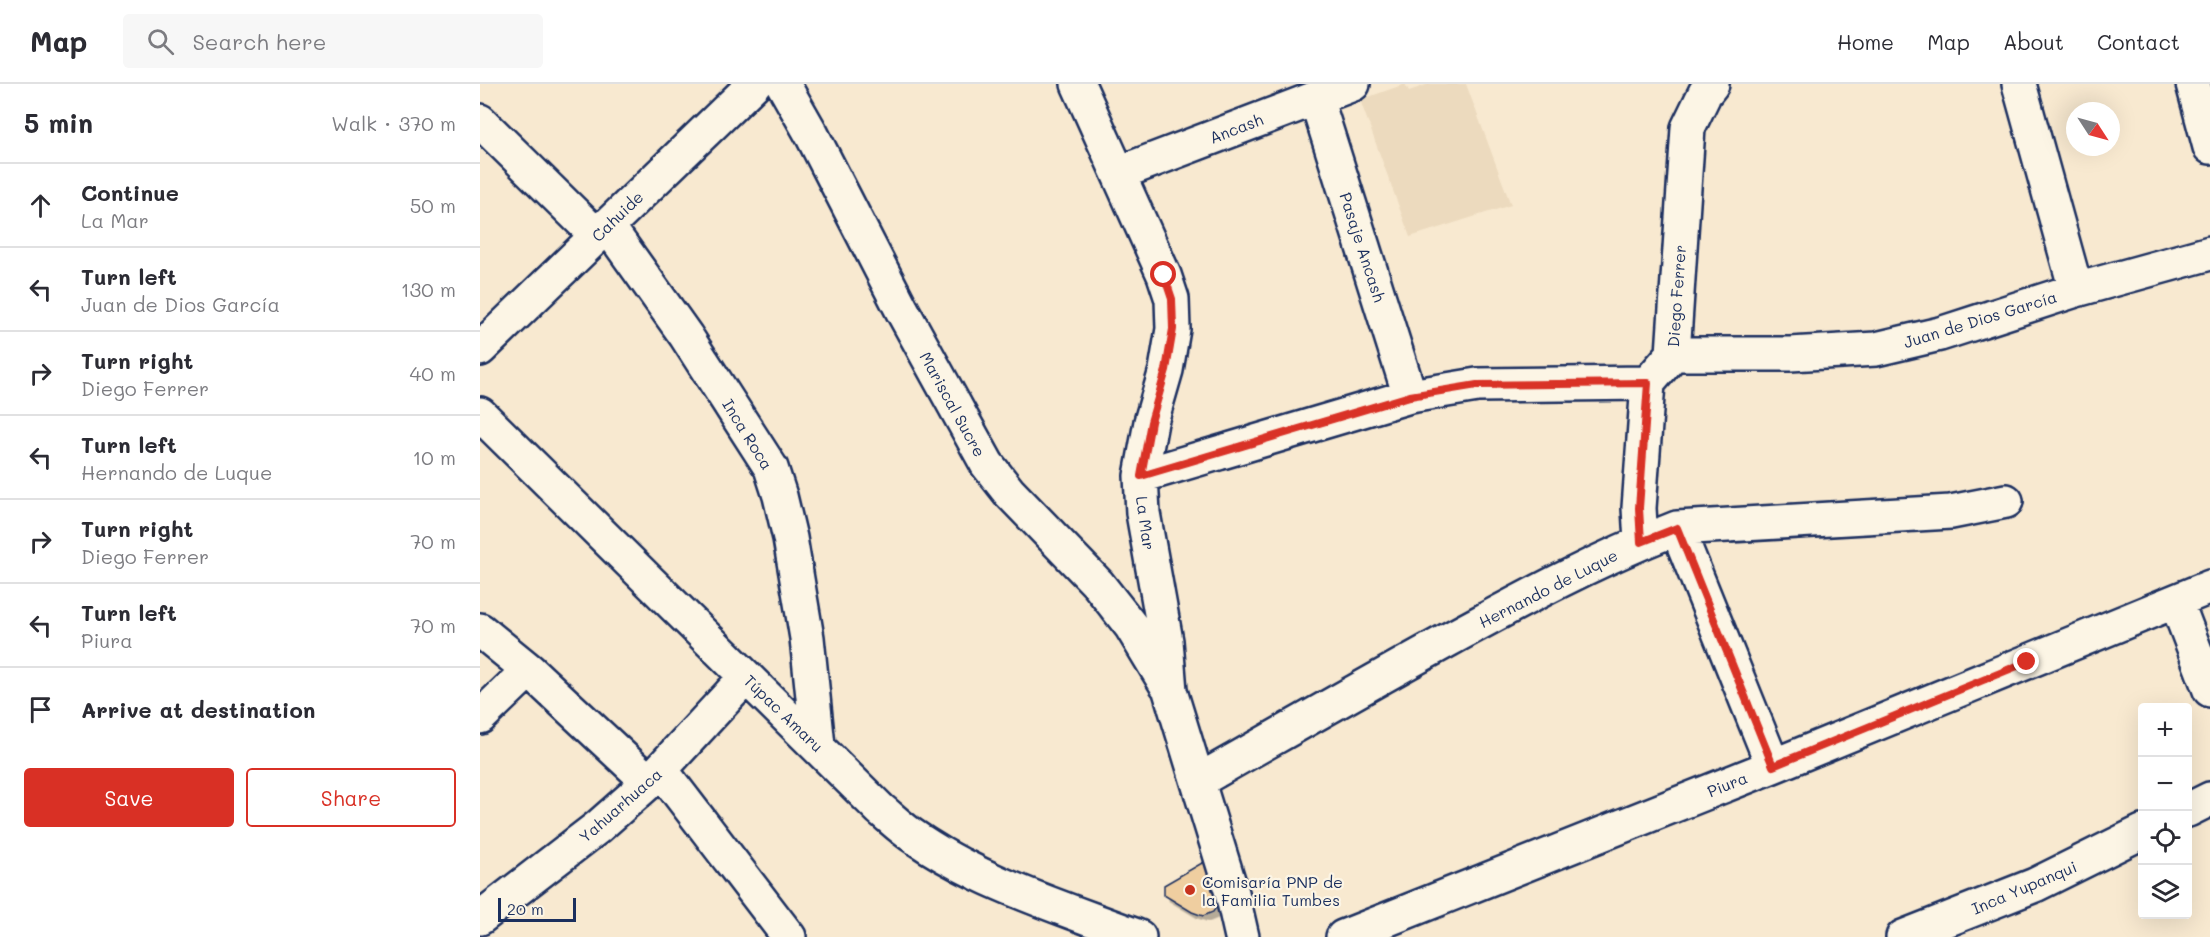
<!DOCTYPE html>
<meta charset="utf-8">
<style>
:root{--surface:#fff;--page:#f7f7f7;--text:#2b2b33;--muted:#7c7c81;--line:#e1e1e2;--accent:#d93025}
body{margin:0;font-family:Mali,sans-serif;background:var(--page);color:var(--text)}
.controls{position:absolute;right:18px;bottom:18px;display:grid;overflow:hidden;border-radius:6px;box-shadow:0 6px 24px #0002}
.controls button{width:54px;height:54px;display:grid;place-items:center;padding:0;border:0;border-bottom:2px solid var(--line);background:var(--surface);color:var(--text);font:30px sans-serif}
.compass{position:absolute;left:1586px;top:18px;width:54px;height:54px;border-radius:50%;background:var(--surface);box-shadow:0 6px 24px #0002;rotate:126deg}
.scale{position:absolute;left:18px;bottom:15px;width:78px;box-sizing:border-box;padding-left:6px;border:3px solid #1b2f5e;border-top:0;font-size:16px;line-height:21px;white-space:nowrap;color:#1b2f5e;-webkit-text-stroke:4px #fcf5e5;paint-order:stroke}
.stop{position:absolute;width:18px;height:18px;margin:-14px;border:4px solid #d93025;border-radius:50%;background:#fff}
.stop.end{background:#d93025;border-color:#fff;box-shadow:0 2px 6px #0008}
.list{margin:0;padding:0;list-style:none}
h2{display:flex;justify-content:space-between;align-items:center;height:78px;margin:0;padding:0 24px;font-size:26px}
h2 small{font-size:20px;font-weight:400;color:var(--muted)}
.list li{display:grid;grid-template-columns:39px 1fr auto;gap:18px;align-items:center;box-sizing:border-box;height:84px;padding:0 24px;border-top:2px solid var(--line)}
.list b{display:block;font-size:22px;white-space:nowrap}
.list p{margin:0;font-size:20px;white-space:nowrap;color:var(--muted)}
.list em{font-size:20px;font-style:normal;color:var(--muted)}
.actions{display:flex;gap:12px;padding:18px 24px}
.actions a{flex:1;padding:14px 0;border:2px solid var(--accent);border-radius:6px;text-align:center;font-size:21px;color:var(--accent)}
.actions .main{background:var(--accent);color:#fff}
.icon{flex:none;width:33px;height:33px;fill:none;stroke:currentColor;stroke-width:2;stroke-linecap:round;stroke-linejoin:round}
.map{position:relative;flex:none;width:1730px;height:853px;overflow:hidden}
header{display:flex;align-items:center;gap:36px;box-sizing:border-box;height:84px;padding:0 30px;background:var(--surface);border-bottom:2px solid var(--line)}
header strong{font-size:28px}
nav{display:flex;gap:33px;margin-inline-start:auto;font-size:21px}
.search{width:420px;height:54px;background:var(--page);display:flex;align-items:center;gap:15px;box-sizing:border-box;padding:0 21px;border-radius:6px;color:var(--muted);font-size:22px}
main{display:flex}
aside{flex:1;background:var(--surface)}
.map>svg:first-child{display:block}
</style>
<header>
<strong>Map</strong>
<div class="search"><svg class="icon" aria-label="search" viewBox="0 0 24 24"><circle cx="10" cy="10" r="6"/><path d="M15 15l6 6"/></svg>Search here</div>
<nav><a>Home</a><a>Map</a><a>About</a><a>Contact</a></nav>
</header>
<main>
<aside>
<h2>5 min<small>Walk · 370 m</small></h2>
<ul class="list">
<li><svg class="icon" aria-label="ahead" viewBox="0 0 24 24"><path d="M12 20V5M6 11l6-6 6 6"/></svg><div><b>Continue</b><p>La Mar</p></div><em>50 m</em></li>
<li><svg class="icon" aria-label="left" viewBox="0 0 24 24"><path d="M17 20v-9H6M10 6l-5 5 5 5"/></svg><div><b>Turn left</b><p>Juan de Dios García</p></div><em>130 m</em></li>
<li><svg class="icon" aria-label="right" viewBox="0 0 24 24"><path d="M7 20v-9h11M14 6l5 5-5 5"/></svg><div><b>Turn right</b><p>Diego Ferrer</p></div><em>40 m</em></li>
<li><svg class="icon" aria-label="left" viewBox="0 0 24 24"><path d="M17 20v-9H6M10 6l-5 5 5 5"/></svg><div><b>Turn left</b><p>Hernando de Luque</p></div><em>10 m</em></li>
<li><svg class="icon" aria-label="right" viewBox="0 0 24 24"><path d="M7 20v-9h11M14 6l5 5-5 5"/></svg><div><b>Turn right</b><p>Diego Ferrer</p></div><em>70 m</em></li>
<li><svg class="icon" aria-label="left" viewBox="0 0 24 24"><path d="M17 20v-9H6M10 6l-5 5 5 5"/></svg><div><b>Turn left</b><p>Piura</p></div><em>70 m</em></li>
<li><svg class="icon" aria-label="arrive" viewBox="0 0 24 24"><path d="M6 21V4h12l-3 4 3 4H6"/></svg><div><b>Arrive at destination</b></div></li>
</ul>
<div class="actions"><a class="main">Save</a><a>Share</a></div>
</aside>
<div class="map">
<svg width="1730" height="853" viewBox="0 0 1730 853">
<defs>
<filter id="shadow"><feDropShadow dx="5.5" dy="5.5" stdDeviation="0" flood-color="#0004"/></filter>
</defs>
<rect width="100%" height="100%" fill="#f8e9d0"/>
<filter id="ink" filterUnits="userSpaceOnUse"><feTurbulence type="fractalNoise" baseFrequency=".0167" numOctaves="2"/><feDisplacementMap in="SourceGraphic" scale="12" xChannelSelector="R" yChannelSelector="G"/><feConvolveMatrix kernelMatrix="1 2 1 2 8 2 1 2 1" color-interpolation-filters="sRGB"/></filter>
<g filter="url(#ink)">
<path fill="#ecdabe" d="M925 0 929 7 949 0H986L1031 121 930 153 880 16Z"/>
<path fill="#efcea0" stroke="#1b2f5e" stroke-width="1.5" filter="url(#shadow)" d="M729 775 738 820 733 828 723 832 712 828 684 811V801Z"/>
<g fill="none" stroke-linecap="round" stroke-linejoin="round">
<g stroke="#1b2f5e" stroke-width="38">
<path id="minor" d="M303 0 332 51 422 226 507 380 529 408 618 500 651 542 686 600
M598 0 684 191 692 215 693 245 686 286 671 338 661 392 663 429 686 557 690 607 752 809 762 853
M1539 0 1596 206
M1713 0 1730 63
M836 14 930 312
M0 37 116 151
M639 89 873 0
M127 141 206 252 291 384 300 412 310 454 327 554 338 662
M0 265 274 0
M1193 270H1310L1396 265 1460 250 1596 206 1730 169
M0 330 400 725C412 735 423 746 436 754 503 800 584 824 659 853
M661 392 930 312 997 301 1168 299
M1197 444 1293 682
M1161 458 1159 424 1168 299 1193 270 1208 44 1225 9 1232 0
M1696 517 1730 606
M0 546 49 586 169 698
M0 633 49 586
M181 686 309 853
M718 697C801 650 884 602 968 556 1043 515 1117 475 1197 444L1471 428 1526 417
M1708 726 1730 715
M0 834 118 743 169 698 266 593
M863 853 1293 682 1730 503
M1423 853 1555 801 1662 748"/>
</g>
<use href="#minor" stroke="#fcf5e5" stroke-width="33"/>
</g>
</g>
<g fill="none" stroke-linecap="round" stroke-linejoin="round" filter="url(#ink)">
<path stroke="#d93025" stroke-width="8" d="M684 191 692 215 693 245 686 286 671 338 661 392 930 312 997 301 1168 299 1159 424 1161 458 1197 444 1293 682 1547 578"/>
</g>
<circle fill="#c8321e" stroke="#fcf5e5" stroke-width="2" cx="710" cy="806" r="6"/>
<g text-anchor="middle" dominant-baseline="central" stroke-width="4.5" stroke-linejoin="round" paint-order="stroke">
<g font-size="16" fill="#1b2f5e" stroke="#fcf5e5">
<text transform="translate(756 44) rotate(-21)">Ancash</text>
<text transform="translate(137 132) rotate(-44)">Cahuide</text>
<text transform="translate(883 163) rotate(72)">Pasaje Ancash</text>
<text transform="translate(1196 212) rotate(-86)">Diego Ferrer</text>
<text transform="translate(1500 235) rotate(-17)">Juan de Dios García</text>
<text transform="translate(473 320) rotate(61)">Mariscal Sucre</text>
<text transform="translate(268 350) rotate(58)">Inca Roca</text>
<text transform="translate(666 439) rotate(82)">La Mar</text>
<text transform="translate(1068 504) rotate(-27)">Hernando de Luque</text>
<text transform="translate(304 629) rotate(44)">Túpac Amaru</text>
<text transform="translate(1247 700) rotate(-22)">Piura</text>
<text transform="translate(140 721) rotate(-41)">Yahuarhuaca</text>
<text transform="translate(1544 803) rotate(-23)">Inca Yupanqui</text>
</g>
<g font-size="16" fill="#1b2f5e" stroke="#fcf5e5" text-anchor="start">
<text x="722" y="797">Comisaría PNP de<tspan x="722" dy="18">la Familia Tumbes</tspan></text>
</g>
</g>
</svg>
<div class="controls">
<button>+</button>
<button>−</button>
<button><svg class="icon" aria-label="locate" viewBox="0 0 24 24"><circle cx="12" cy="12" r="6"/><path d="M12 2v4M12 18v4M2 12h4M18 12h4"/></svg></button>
<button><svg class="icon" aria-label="layers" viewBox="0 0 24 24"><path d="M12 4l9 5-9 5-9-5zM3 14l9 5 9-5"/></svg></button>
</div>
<svg class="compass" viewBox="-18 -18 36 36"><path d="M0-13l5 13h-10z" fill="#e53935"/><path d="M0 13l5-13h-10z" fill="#7c7c81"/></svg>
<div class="scale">20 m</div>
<div class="stop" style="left:684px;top:191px"></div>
<div class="stop end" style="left:1547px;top:578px"></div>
</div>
</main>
